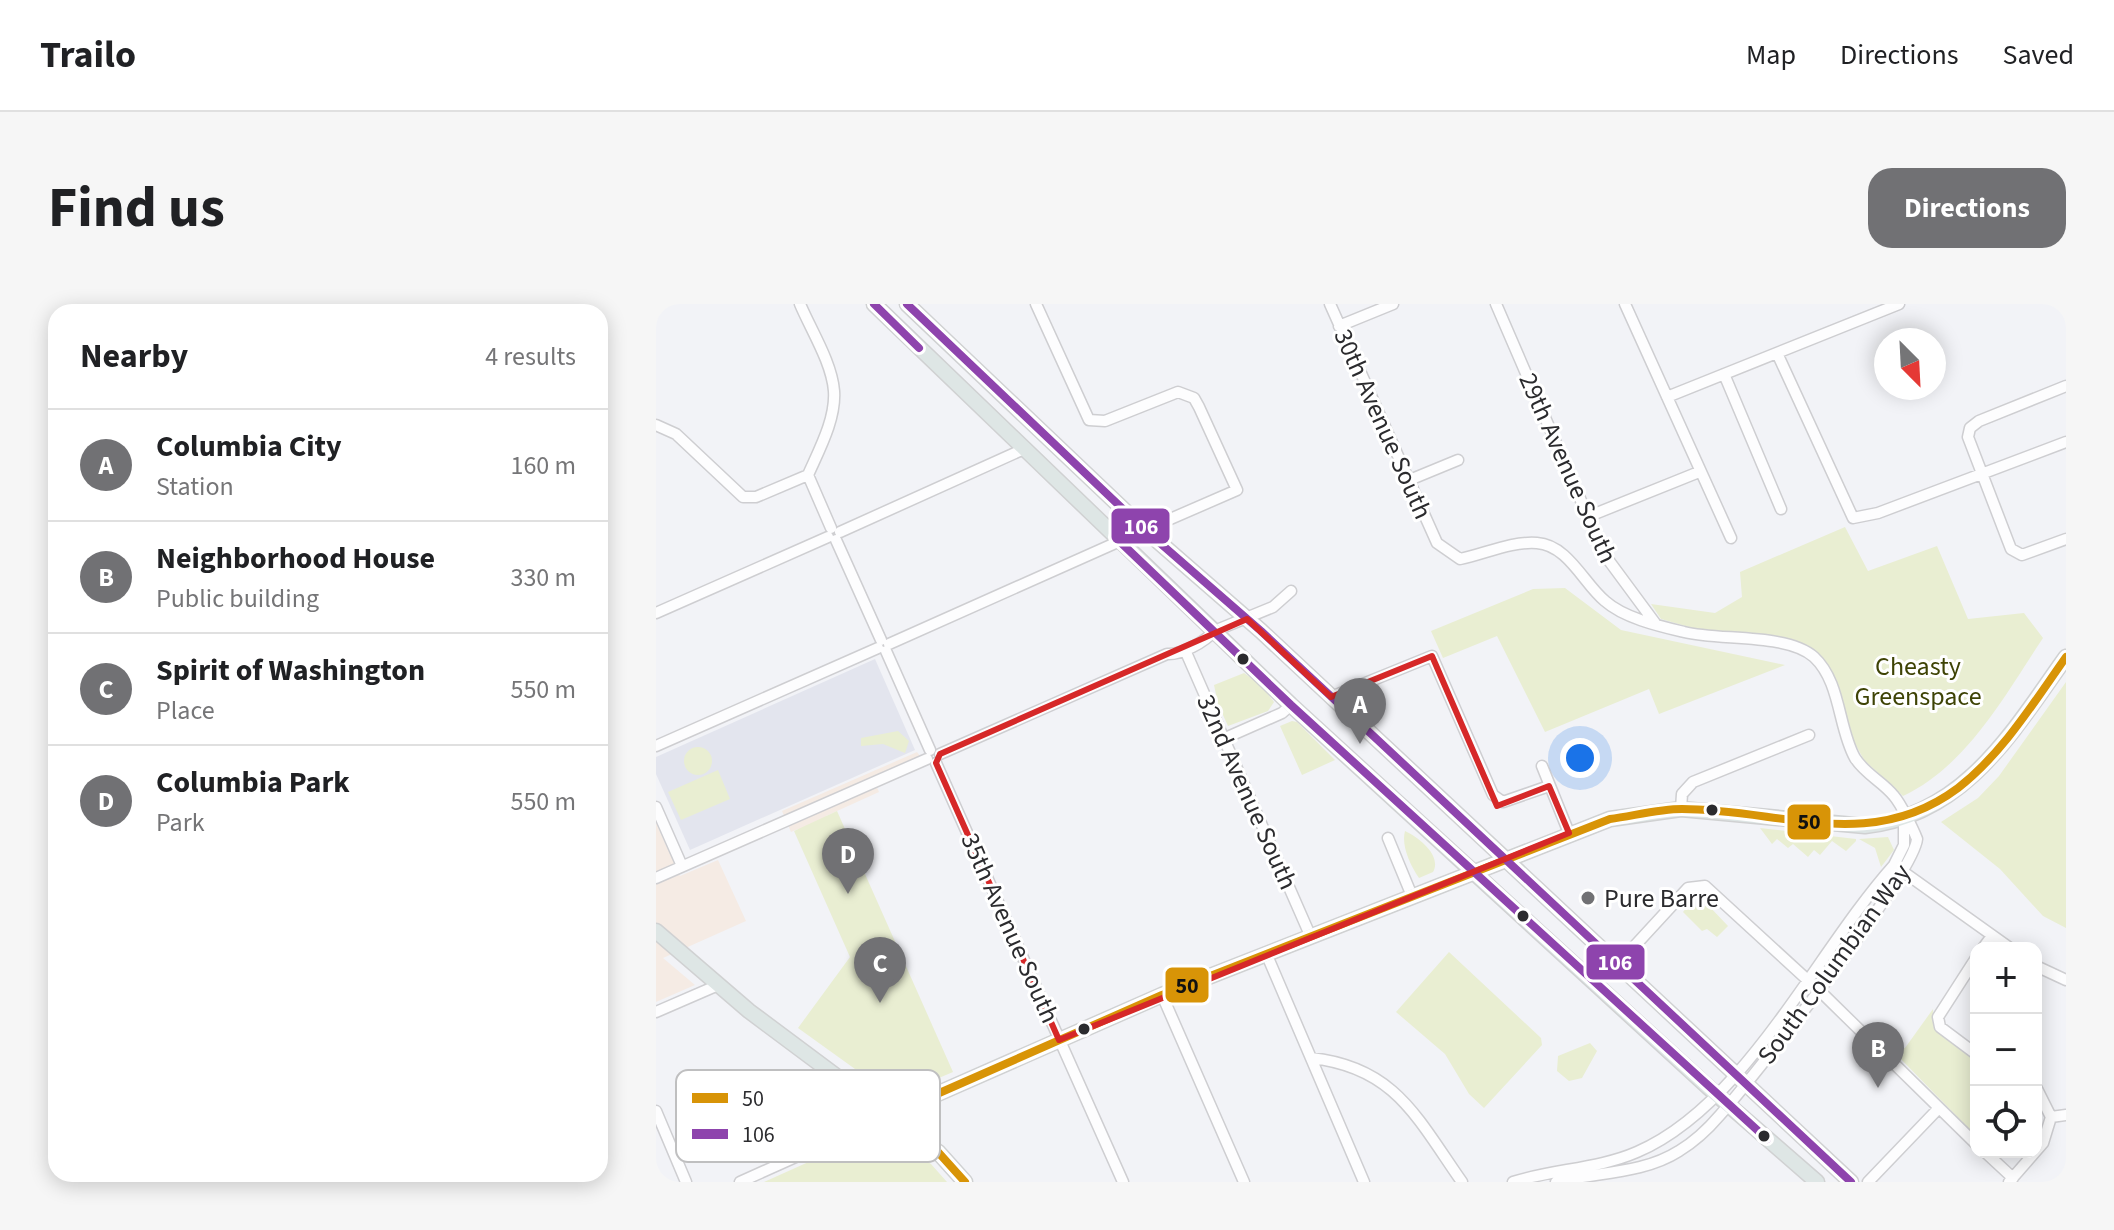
<!DOCTYPE html>
<meta charset="utf-8">
<style>
:root{--surface:#fff;--page:#f6f6f6;--text:#202124;--muted:#757577;--line:#e0e0e0;--accent:#717174}
body{margin:0;font-family:"Source Sans 3",sans-serif;background:var(--page);color:var(--text)}
.controls{position:absolute;right:24px;bottom:24px;display:grid;overflow:hidden;border-radius:16px;box-shadow:0 4px 20px #0003}
.controls button{width:72px;height:72px;display:grid;place-items:center;padding:0;border:0;border-bottom:2px solid var(--line);background:var(--surface);color:var(--text);font:40px sans-serif}
.compass{position:absolute;left:1218px;top:24px;width:72px;height:72px;border-radius:50%;background:var(--surface);box-shadow:0 4px 20px #0003;rotate:156deg}
.you{position:absolute;left:924px;top:454px;width:28px;height:28px;margin:-20px;border:6px solid #fff;border-radius:50%;background:#1a73e8;box-shadow:0 0 0 12px #1a73e833}
.badge{display:grid;place-items:center;width:52px;height:52px;border-radius:50%;background:var(--accent);color:#fff;font-size:26px;font-weight:700}
.pin{position:absolute;translate:-50% -66px;filter:drop-shadow(0 2px 4px #0008)}
.pin::after{content:'';position:absolute;top:42px;width:28px;height:24px;background:inherit;clip-path:polygon(0 0,100% 0,50% 100%)}
.list{margin:0;padding:0;list-style:none}
h2{display:flex;justify-content:space-between;align-items:center;height:104px;margin:0;padding:0 32px;font-size:34px}
h2 small{font-size:26px;font-weight:400;color:var(--muted)}
.list li{display:grid;grid-template-columns:52px 1fr auto;gap:24px;align-items:center;box-sizing:border-box;height:112px;padding:0 32px;border-top:2px solid var(--line)}
.list b{display:block;font-size:30px;white-space:nowrap}
.list p{margin:0;font-size:26px;white-space:nowrap;color:var(--muted)}
.list em{font-size:26px;font-style:normal;color:var(--muted)}
.icon{flex:none;width:44px;height:44px;fill:none;stroke:currentColor;stroke-width:2;stroke-linecap:round;stroke-linejoin:round}
.map{position:relative;flex:none;width:1410px;height:878px;overflow:hidden;border-radius:24px}
header{display:flex;align-items:center;gap:48px;box-sizing:border-box;height:112px;padding:0 40px;background:var(--surface);border-bottom:2px solid var(--line)}
header strong{font-size:38px}
nav{display:flex;gap:44px;margin-inline-start:auto;font-size:28px}
.intro{display:flex;align-items:center;justify-content:space-between;box-sizing:border-box;height:192px;padding:0 48px}
h1{margin:0;font-size:56px}
.button{padding:20px 36px;border-radius:24px;background:var(--accent);color:#fff;font-size:28px;font-weight:700}
main{display:flex;gap:48px;padding:0 48px}
aside{flex:1;background:var(--surface);border-radius:24px;box-shadow:0 4px 20px #0003}
.map>svg:first-child{display:block}
</style>
<header>
<strong>Trailo</strong>
<nav><a>Map</a><a>Directions</a><a>Saved</a></nav>
</header>
<div class="intro"><h1>Find us</h1><a class="button">Directions</a></div>
<main>
<aside>
<h2>Nearby<small>4 results</small></h2>
<ul class="list">
<li><span class="badge">A</span><div><b>Columbia City</b><p>Station</p></div><em>160 m</em></li>
<li><span class="badge">B</span><div><b>Neighborhood House</b><p>Public building</p></div><em>330 m</em></li>
<li><span class="badge">C</span><div><b>Spirit of Washington</b><p>Place</p></div><em>550 m</em></li>
<li><span class="badge">D</span><div><b>Columbia Park</b><p>Park</p></div><em>550 m</em></li>
</ul>
</aside>
<div class="map">
<svg width="1410" height="878" viewBox="0 0 1410 878">
<rect width="100%" height="100%" fill="#f2f3f7"/>
<path fill="#f5ebe4" d="M261 448 268 457 219 479 223 488 170 512 188 554 142 525 135 528 126 507Z
M0 519 24 572 62 556 90 617 7 654 39 681 0 698Z"/>
<path fill="#e3e5ee" d="M219 355 259 446 34 546 0 470V453Z"/>
<path fill="#e9eed2" d="M1189 223 1212 267 1281 242 1312 315 1368 309 1387 334C1349 391 1311 462 1247 492L1208 456 1197 436 1183 389 1155 346 1047 327 1005 315 995 300 1059 309 1086 293 1084 268Z
M909 284 965 326 1129 361 1003 410 993 385 889 428 841 332 787 354 775 327 877 285Z
M588 369 605 381 618 398 612 407 572 422 562 400 558 381Z
M1410 378V624L1387 612 1344 565 1285 518 1322 494 1343 472Z
M636 417 641 418 679 456 646 471 624 422Z
M242 427 253 437 249 449 227 440 205 442V434Z
M28 457a14 14 0 1 1 28 0a14 14 0 1 1-28 0Z
M62 466 74 495 25 516 12 488Z
M181 507 297 768 238 793 142 724 194 653 138 527Z
M1104 524 1200 535V537L1190 547 1176 537 1164 551 1158 546 1152 553 1137 540 1132 544 1121 535 1116 540Z
M749 527C764 534 786 552 777 568L763 574C754 561 745 541 749 527Z
M1232 533 1238 546 1225 563 1219 544 1203 535Z
M1034 599 1043 605 1052 601 1072 622 1061 633 1051 625 1046 627 1027 608Z
M793 648 885 734 886 741 828 804 813 790 789 750 740 708Z
M1277 705 1278 725 1320 757V832L1236 746 1249 744Z
M934 739 941 747 926 774 913 777 901 767 902 752Z
M226 825 275 860 291 878H108Z"/>
<g fill="none" stroke-linecap="round" stroke-linejoin="round">
<g stroke="#ceced1" stroke-width="13">
<path id="minor" d="M144 0C155 26 176 59 178 87 180 115 163 146 152 171L175 224
M380 0 433 116 449 117 522 88 538 94 543 103 581 186 489 226
M674 0 781 239 804 255C829 250 855 237 881 239 912 241 928 280 949 297 968 314 1003 322 1028 328 1063 337 1131 329 1158 353 1185 378 1182 424 1199 454 1209 470 1227 478 1238 492 1245 500 1257 525 1261 535 1258 570 1097 774 1064 811 1052 825 1038 838 1023 847 987 870 941 868 900 878
M840 0 948 250 999 319
M969 0 1075 234
M683 22 737 0
M1121 49 1197 214 1222 209 1410 138
M1068 70 1125 205
M1410 82 1323 117 1314 124 1312 133 1355 245 1366 251 1410 235
M1011 93 1243 0
M0 121 20 130 87 193H100L152 171
M751 177 802 156
M931 213 1043 168
M184 228 368 145
M180 236 225 336
M0 309 172 233
M556 328 617 303 635 287
M233 340 464 237
M529 346 654 631
M230 347 274 446
M675 393 776 352 837 491 847 498 893 482
M567 435 626 409 635 401
M0 442 222 344
M284 450 511 350C525 351 549 338 558 327
M280 459 467 878
M886 462 913 529
M0 503 26 562
M1025 505 1026 490 1037 478 1153 431
M732 534 756 592
M1242 564 1354 644
M0 574 271 455
M1327 644 1336 632
M610 649 708 878
M1320 654 1282 713 1284 723 1320 750
M962 660 1032 584 1049 582 1169 692 1320 840
M1380 662 1410 676
M506 691 588 878
M0 708 60 682
M655 754C739 763 761 814 806 878
M1380 783 1395 813
M0 807 30 878
M1329 848 1357 874
M84 878 231 812
M857 878C897 865 942 865 981 848 1090 801 1160 648 1238 561L1248 541V513
M1212 878 1281 806
M1353 878 1387 839 1395 813 1410 811"/>
</g>
<g stroke="#d0d1d2" stroke-width="17">
<path id="major" d="M218 0 635 401 1052 783 1161 878
M251 0 489 226 605 327 1195 878
M0 627 93 707 282 848 309 878
M231 812 506 691 954 515 1025 505 1209 522C1309 511 1357 427 1410 353"/>
</g>
<use href="#minor" stroke="#fdfdfe" stroke-width="10"/>
<use href="#major" stroke="#dee6e5" stroke-width="14"/>
<g stroke="#fff" stroke-width="14">
<path id="bus-1" d="M231 812 506 691 954 515C977 512 1003 505 1026 505 1124 505 1214 550 1302 484 1347 449 1378 398 1410 353
M231 812 282 848 309 878"/>
</g>
<g stroke="#fff" stroke-width="14">
<path id="bus-2" d="M218 0 263 44
M251 0 489 226 605 327 1195 878
M459 233 635 401 1111 835"/>
</g>
<use href="#bus-1" stroke="#d89407" stroke-width="8"/>
<use href="#bus-2" stroke="#8e44ad" stroke-width="8"/>
</g>
<path fill="none" stroke="#d62828" stroke-width="6" stroke-linejoin="round" d="M591 315 675 393 776 352 841 502 893 482 913 529 403 736 280 459 284 450Z"/>
<g fill="#2b2b2e" stroke="#fff" stroke-width="3">
<circle cx="587" cy="355" r="7"/>
<circle cx="1056" cy="506" r="7"/>
<circle cx="867" cy="612" r="7"/>
<circle cx="428" cy="725" r="7"/>
<circle cx="1108" cy="832" r="7"/>
</g>
<circle fill="#717174" stroke="#fff" stroke-width="3" cx="932" cy="594" r="8"/>
<g text-anchor="middle" dominant-baseline="central" stroke-width="6" stroke-linejoin="round" paint-order="stroke">
<g font-size="26" fill="#2b2b2e" stroke="#fff">
<text transform="translate(727 120) rotate(66)">30th Avenue South</text>
<text transform="translate(912 164) rotate(66)">29th Avenue South</text>
<text transform="translate(591 488) rotate(66)">32nd Avenue South</text>
<text transform="translate(354 624) rotate(66)">35th Avenue South</text>
<text transform="translate(1178 660) rotate(-54)">South Columbian Way</text>
</g>
<g font-size="26" fill="#3e4305" stroke="#fff">
<text x="1262" y="362">Cheasty<tspan x="1262" dy="30">Greenspace</tspan></text>
</g>
<g font-size="26" fill="#2b2b2e" stroke="#fff" text-anchor="start">
<text x="948" y="594">Pure Barre</text>
</g>
</g>
<rect x="20" y="766" width="264" height="92" rx="12" fill="#fff" stroke="#bfbfc0" stroke-width="2"/>
<rect x="36" y="789" width="36" height="10" fill="#d89407"/>
<rect x="36" y="825" width="36" height="10" fill="#8e44ad"/>
<g font-size="22" fill="#2b2b2e">
<text x="86" y="802">50</text>
<text x="86" y="838">106</text>
</g>
<g stroke="#fff" stroke-width="3">
<rect x="454" y="203" width="61" height="38" rx="8" fill="#8e44ad"/>
<rect x="1130" y="499" width="46" height="38" rx="8" fill="#d89407"/>
<rect x="929" y="639" width="61" height="38" rx="8" fill="#8e44ad"/>
<rect x="508" y="662" width="46" height="38" rx="8" fill="#d89407"/>
</g>
<g font-size="22" text-anchor="middle" font-weight="bold" fill="#fff">
<text x="485" y="230">106</text>
<text x="959" y="666">106</text>
</g>
<g font-size="22" text-anchor="middle" font-weight="bold" fill="#111">
<text x="1153" y="525">50</text>
<text x="531" y="689">50</text>
</g>
</svg>
<div class="controls">
<button>+</button>
<button>−</button>
<button><svg class="icon" aria-label="locate" viewBox="0 0 24 24"><circle cx="12" cy="12" r="6"/><path d="M12 2v4M12 18v4M2 12h4M18 12h4"/></svg></button>
</div>
<svg class="compass" viewBox="-18 -18 36 36"><path d="M0-13l5 13h-10z" fill="#e53935"/><path d="M0 13l5-13h-10z" fill="#757577"/></svg>
<div class="you"></div>
<div class="pin badge" style="left:704px;top:440px">A</div>
<div class="pin badge" style="left:1222px;top:784px">B</div>
<div class="pin badge" style="left:224px;top:699px">C</div>
<div class="pin badge" style="left:192px;top:590px">D</div>
</div>
</main>
